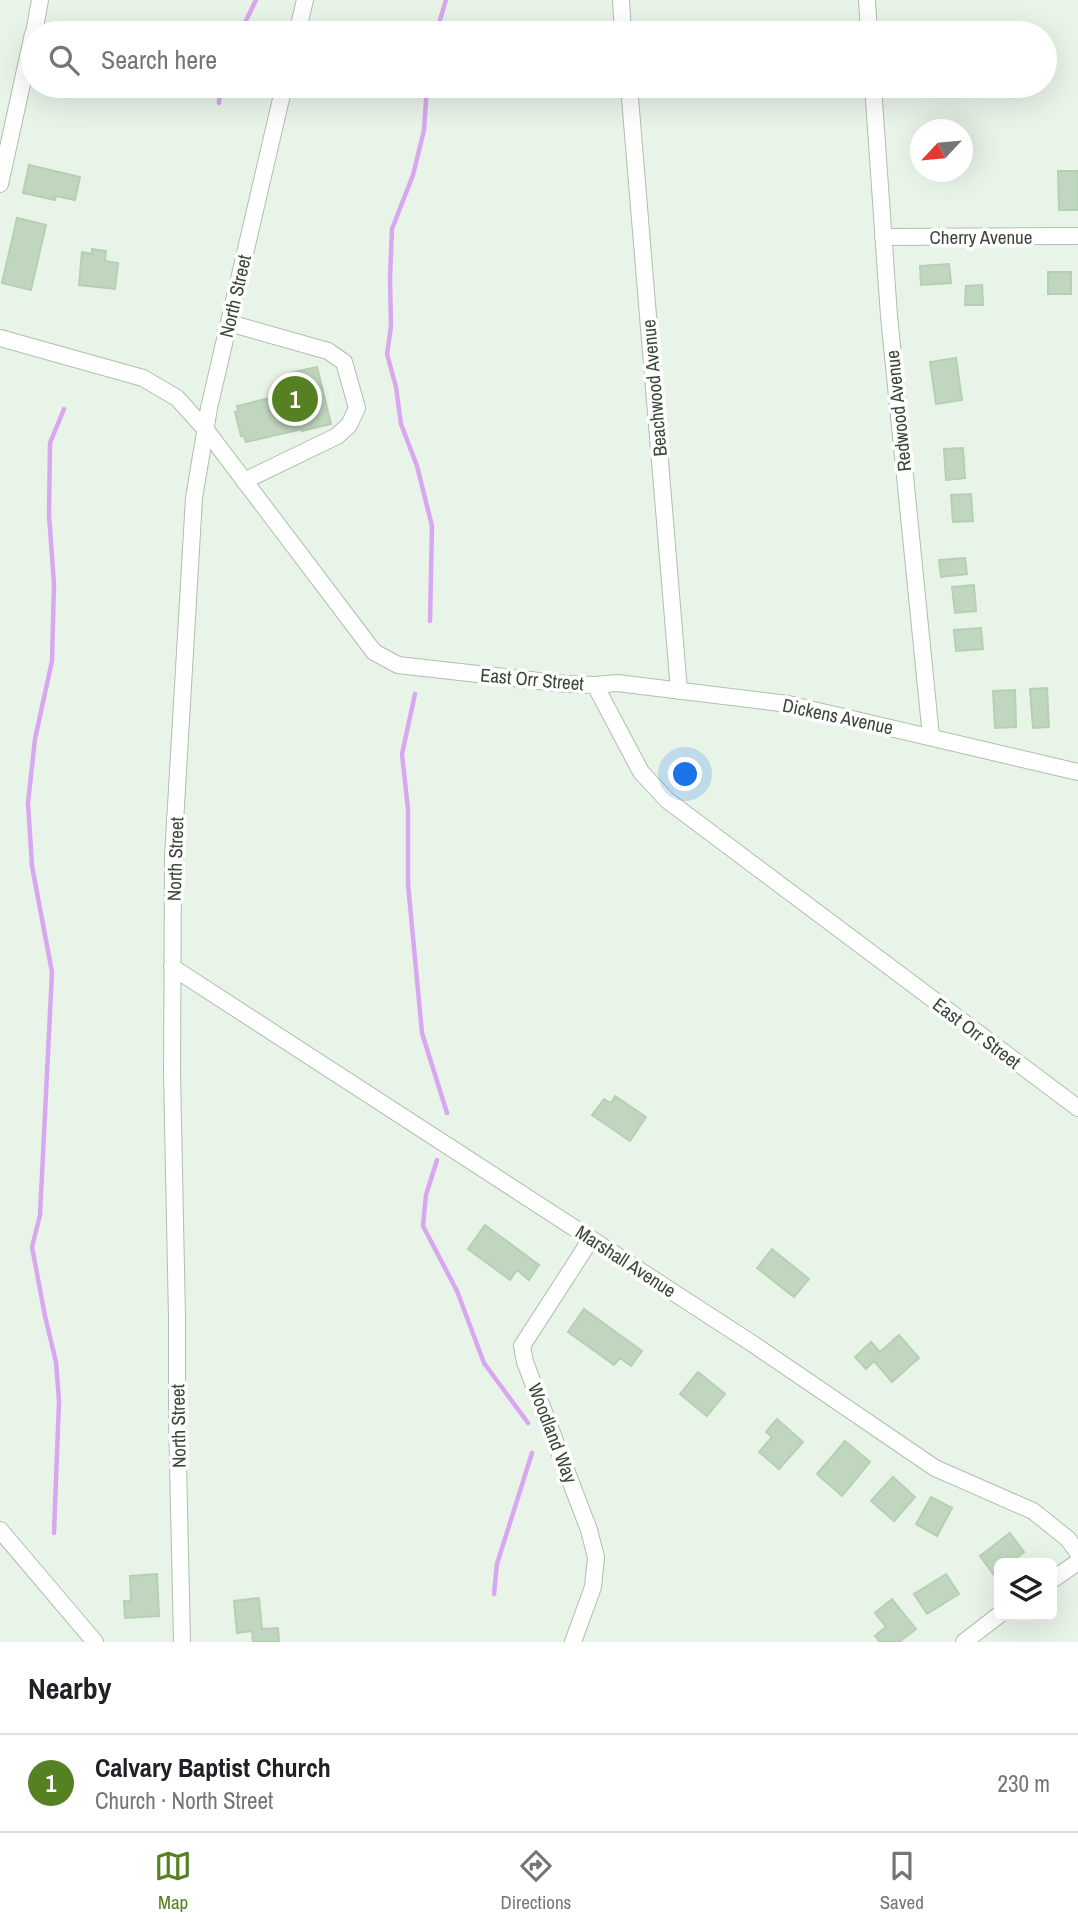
<!DOCTYPE html>
<meta charset="utf-8">
<style>
:root{--surface:#fff;--page:#f6f6f6;--text:#202124;--muted:#757577;--line:#e0e0e0;--accent:#568122}
body{margin:0;font-family:"Archivo Narrow",sans-serif;background:var(--page);color:var(--text)}
.controls{position:absolute;right:21px;bottom:21px;display:grid;overflow:hidden;border-radius:10px;box-shadow:0 7px 28px #0002}
.controls button{width:63px;height:63px;display:grid;place-items:center;padding:0;border:0;border-bottom:2px solid var(--line);background:var(--surface);color:var(--text);font:35px sans-serif}
.compass{position:absolute;left:910px;top:119px;width:63px;height:63px;border-radius:50%;background:var(--surface);box-shadow:0 7px 28px #0002;rotate:244deg}
.you{position:absolute;left:686px;top:775px;width:24px;height:24px;margin:-18px;border:5px solid #fff;border-radius:50%;background:#1a73e8;box-shadow:0 0 0 10px #1a73e833}
.badge{display:grid;place-items:center;width:46px;height:46px;border-radius:50%;background:var(--accent);color:#fff;font-size:23px;font-weight:700}
.pin{position:absolute;translate:-50% -50%;border:4px solid #fff;box-shadow:0 2px 7px #0006}
.list{margin:0;padding:0;list-style:none}
h2{display:flex;justify-content:space-between;align-items:center;height:91px;margin:0;padding:0 28px;font-size:30px}
h2 small{font-size:23px;font-weight:400;color:var(--muted)}
.list li{display:grid;grid-template-columns:46px 1fr auto;gap:21px;align-items:center;box-sizing:border-box;height:98px;padding:0 28px;border-top:2px solid var(--line)}
.list b{display:block;font-size:26px;white-space:nowrap}
.list p{margin:0;font-size:23px;white-space:nowrap;color:var(--muted)}
.list em{font-size:23px;font-style:normal;color:var(--muted)}
.icon{flex:none;width:38px;height:38px;fill:none;stroke:currentColor;stroke-width:2;stroke-linecap:round;stroke-linejoin:round}
.map{position:relative;flex:none;width:1078px;height:1642px;overflow:hidden}
.search{position:absolute;background:var(--surface);box-shadow:0 7px 28px #0002;left:21px;right:21px;top:21px;height:77px;display:flex;align-items:center;gap:18px;box-sizing:border-box;padding:0 24px;border-radius:38px;color:var(--muted);font-size:26px}
.sheet{height:189px;background:var(--surface)}
nav{display:flex;justify-content:space-around;align-items:center;box-sizing:border-box;height:98px;border-top:2px solid var(--line);background:var(--surface);font-size:19px;color:var(--muted)}
nav a{display:grid;justify-items:center;gap:4px}
nav .on{color:var(--accent)}
.map>svg:first-child{display:block}
</style>
<div class="map">
<svg width="1078" height="1642" viewBox="0 0 1078 1642">
<rect width="100%" height="100%" fill="#e9f4e9"/>
<g fill="none" stroke-linecap="round" stroke-linejoin="round">
<path stroke="#d9a7ef" stroke-width="4.5" d="M240 33 256 0
M436 33 446 0
M427 86 424 130 413 175 392 229 390 278 391 326 387 354 396 387 401 424 417 466 432 526 430 621
M219 103 220 86
M415 694 402 754 408 809V884L422 1033 447 1113
M437 1160 426 1195 423 1226 457 1291 484 1363 528 1423
M54 1533 59 1401 56 1362 45 1316 32 1247 40 1215 52 972 32 866 28 803 35 739 52 661 54 584 49 515 50 443 64 409
M494 1594 497 1564 532 1453"/>
</g>
<path fill="#c1d6bf" stroke="#b5d0b2" stroke-width="2" d="M29 165 80 177 75 200 56 196 55 200 23 193Z
M1058 171H1078V210H1059Z
M17 218 46 225 31 290 2 283Z
M92 249 106 251 105 261 118 263 115 289 79 285 82 252 92 254Z
M949 264 951 283 921 285 920 266Z
M1048 272H1071V294H1048Z
M982 285 983 305H965L966 286Z
M956 358 962 400 936 404 930 362Z
M317 367 331 424 302 431V429L246 442 244 436H241L235 412 238 411 237 406 295 392 290 373Z
M963 448 965 478 946 480 944 449Z
M971 494 973 521 953 522 951 495Z
M965 558 967 574 941 577 939 560Z
M974 585 976 611 955 613 952 587Z
M981 628 983 649 956 651 954 630Z
M1047 688 1049 727 1033 728 1030 689Z
M1015 690 1016 727 995 728 993 691Z
M615 1096 646 1117 630 1141 592 1115 604 1099 611 1103Z
M485 1225 539 1265 529 1280 517 1270 510 1280 468 1249Z
M772 1249 809 1279 794 1297 757 1268Z
M584 1309 642 1351 631 1366 620 1358 614 1365 568 1332Z
M899 1335 919 1358 892 1382 874 1361 866 1369 855 1357 871 1342 880 1352Z
M698 1372 725 1394 707 1416 680 1394Z
M777 1419 803 1442 779 1469 759 1452 772 1437 766 1432Z
M845 1441 870 1462 842 1496 817 1474Z
M893 1477 915 1497 894 1521 871 1501Z
M931 1497 952 1508 937 1536 916 1524Z
M1010 1533 1024 1552 1010 1563H999V1571L994 1575 980 1556Z
M157 1574 159 1616 125 1618 124 1601H131L130 1576Z
M946 1574 959 1594 927 1614 914 1594Z
M259 1598 262 1629 278 1628 279 1642H253L252 1631 237 1633 234 1601Z
M892 1599 916 1629 899 1642H880L875 1636 886 1627 875 1613Z"/>
<g fill="none" stroke-linecap="round" stroke-linejoin="round">
<g stroke="#adc0ac" stroke-width="18">
<path id="minor" d="M621 0 623 33
M867 0 869 33
M34 33 40 0
M297 33 305 0
M629 86 679 691
M873 86 889 316 931 737
M0 184 33 34
M883 237 1078 236
M229 323 328 351 344 362 357 408 349 425 337 436 244 481
M0 338 143 378 177 398 206 430 374 652 398 665 566 684 595 685 617 683 788 704 1078 772
M595 685 641 772 667 800 1078 1108
M172 967 753 1344 935 1468 1033 1511 1068 1539 1078 1553
M0 1530 95 1642
M1052 1580 1078 1562
M182 1642 177 1417V1318L172 1073 173 857 194 498 209 408 284 86
M573 1642 593 1587 596 1557 589 1530 525 1362 522 1346 591 1239
M964 1642 999 1615"/>
</g>
<use href="#minor" stroke="#fff" stroke-width="16"/>
</g>
<g text-anchor="middle" dominant-baseline="central" stroke-width="7" stroke-linejoin="round" paint-order="stroke">
<g font-size="19" fill="#394837" stroke="#fff">
<text x="981" y="237">Cherry Avenue</text>
<text transform="translate(235 296) rotate(-77)">North Street</text>
<text transform="translate(654 388) rotate(-95)">Beachwood Avenue</text>
<text transform="translate(898 411) rotate(-96)">Redwood Avenue</text>
<text transform="translate(532 679) rotate(5)">East Orr Street</text>
<text transform="translate(838 716) rotate(12)">Dickens Avenue</text>
<text transform="translate(175 859) rotate(-88)">North Street</text>
<text transform="translate(977 1033) rotate(37)">East Orr Street</text>
<text transform="translate(626 1261) rotate(33)">Marshall Avenue</text>
<text transform="translate(178 1426) rotate(-91)">North Street</text>
<text transform="translate(553 1433) rotate(69)">Woodland Way</text>
</g>
</g>
</svg>
<div class="controls">
<button><svg class="icon" aria-label="layers" viewBox="0 0 24 24"><path d="M12 4l9 5-9 5-9-5zM3 14l9 5 9-5"/></svg></button>
</div>
<svg class="compass" viewBox="-18 -18 36 36"><path d="M0-13l5 13h-10z" fill="#e53935"/><path d="M0 13l5-13h-10z" fill="#757577"/></svg>
<div class="you"></div>
<div class="pin badge" style="left:295px;top:399px">1</div>
<div class="search"><svg class="icon" aria-label="search" viewBox="0 0 24 24"><circle cx="10" cy="10" r="6"/><path d="M15 15l6 6"/></svg>Search here</div>
</div>
<section class="sheet">
<h2>Nearby<small></small></h2>
<ul class="list">
<li><span class="badge">1</span><div><b>Calvary Baptist Church</b><p>Church · North Street</p></div><em>230 m</em></li>
</ul>
</section>
<nav>
<a class="on"><svg class="icon" aria-label="map" viewBox="0 0 24 24"><path d="M3 6l6-2 6 2 6-2v14l-6 2-6-2-6 2zM9 4v14M15 6v14"/></svg>Map</a>
<a><svg class="icon" aria-label="directions" viewBox="0 0 24 24"><path d="M12 3l9 9-9 9-9-9zM9 14v-3h6M13 9l2 2-2 2"/></svg>Directions</a>
<a><svg class="icon" aria-label="saved" viewBox="0 0 24 24"><path d="M7 4h10v16l-5-4-5 4z"/></svg>Saved</a>
</nav>
